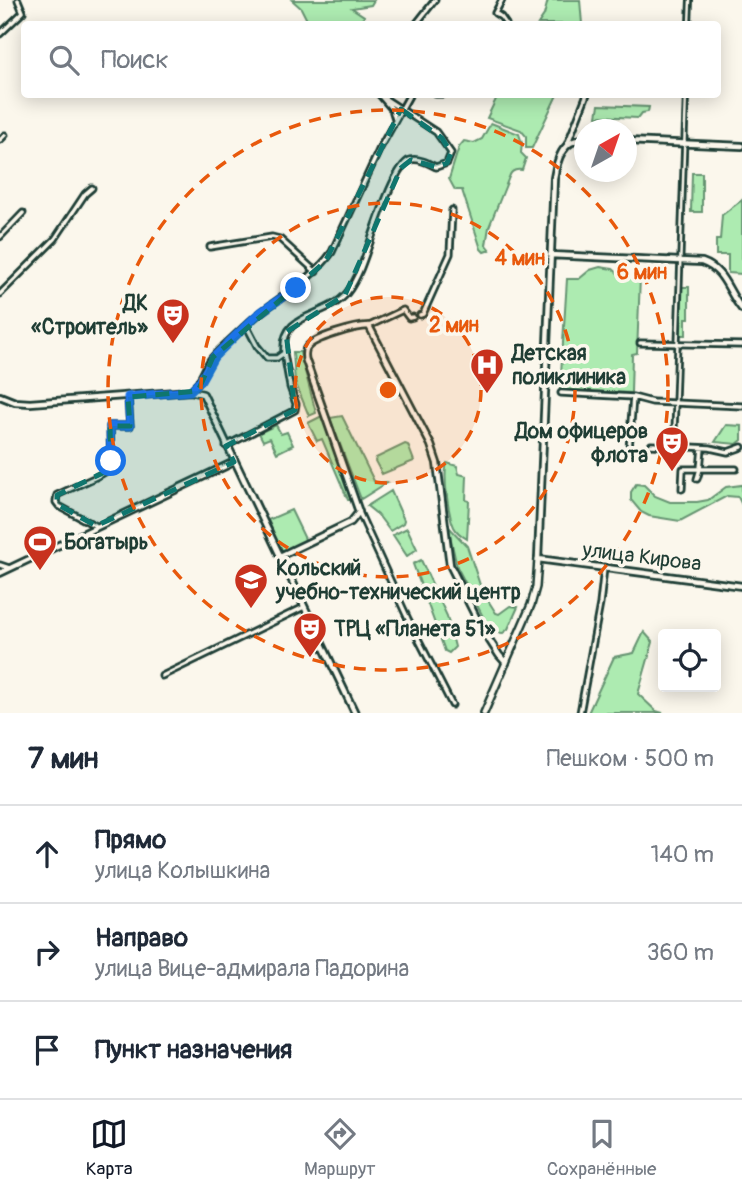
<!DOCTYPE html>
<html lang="ru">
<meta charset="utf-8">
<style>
:root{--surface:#fff;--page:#f6f6f7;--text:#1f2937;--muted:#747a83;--line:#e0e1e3;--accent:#111827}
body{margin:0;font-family:Pangolin,sans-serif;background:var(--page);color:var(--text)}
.controls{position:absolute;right:21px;bottom:21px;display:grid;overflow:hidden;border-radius:7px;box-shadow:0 4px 18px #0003}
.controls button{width:63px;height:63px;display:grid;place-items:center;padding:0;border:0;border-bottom:2px solid var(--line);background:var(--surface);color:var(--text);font:35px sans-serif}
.compass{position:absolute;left:574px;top:119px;width:63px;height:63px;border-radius:50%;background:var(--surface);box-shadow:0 4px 18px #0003;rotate:40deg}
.stop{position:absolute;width:21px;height:21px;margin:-16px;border:5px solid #1a73e8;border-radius:50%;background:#fff}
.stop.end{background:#1a73e8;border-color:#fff;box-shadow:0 2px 7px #0008}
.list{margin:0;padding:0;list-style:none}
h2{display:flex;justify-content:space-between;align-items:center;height:91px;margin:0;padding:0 28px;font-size:30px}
h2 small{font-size:23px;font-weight:400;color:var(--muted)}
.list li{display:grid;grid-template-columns:46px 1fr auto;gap:21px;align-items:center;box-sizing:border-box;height:98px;padding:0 28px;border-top:2px solid var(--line)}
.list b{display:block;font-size:26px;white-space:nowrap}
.list p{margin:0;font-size:23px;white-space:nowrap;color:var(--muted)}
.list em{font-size:23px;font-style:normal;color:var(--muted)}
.icon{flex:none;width:38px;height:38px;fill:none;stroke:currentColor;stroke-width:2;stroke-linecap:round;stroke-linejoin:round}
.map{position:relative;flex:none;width:742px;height:713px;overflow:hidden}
.search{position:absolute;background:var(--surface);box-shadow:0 4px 18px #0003;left:21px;right:21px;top:21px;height:77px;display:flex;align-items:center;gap:18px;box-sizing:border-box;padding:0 24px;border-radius:7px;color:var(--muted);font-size:26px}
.sheet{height:385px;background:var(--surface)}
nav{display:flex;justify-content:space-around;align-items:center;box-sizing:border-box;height:98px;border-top:2px solid var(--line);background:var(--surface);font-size:19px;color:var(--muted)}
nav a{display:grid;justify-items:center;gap:4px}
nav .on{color:var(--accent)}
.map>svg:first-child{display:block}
</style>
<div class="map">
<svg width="742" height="713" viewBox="0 0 742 713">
<rect width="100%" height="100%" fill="#fbf7ec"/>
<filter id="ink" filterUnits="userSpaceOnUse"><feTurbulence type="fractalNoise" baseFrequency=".0143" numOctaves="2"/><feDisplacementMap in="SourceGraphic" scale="14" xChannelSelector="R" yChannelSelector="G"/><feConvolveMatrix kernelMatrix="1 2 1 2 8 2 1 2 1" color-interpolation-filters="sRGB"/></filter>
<g filter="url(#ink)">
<path fill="#adebb1" stroke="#669472" stroke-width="2" d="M292 0H374L371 5 352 8 364 16 361 24H309L301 8Z
M548 0H580L582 24H538L544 15Z
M498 95H557L532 148H526V136L521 130 487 118Z
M599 105 649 107 648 112 642 113 638 118 597 116Z
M491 123 519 134 522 143 521 153 526 158 522 170C516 169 511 170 509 177L489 227 486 245 490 250 484 252 481 249 462 190H455L449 179 459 147 464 141 474 143 482 139Z
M692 173H702V212H691Z
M742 200V274L728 273V255H716V240H720L722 215Z
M600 267 613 269 620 275 640 277 637 353 632 354 631 393 560 390 567 279H579L590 270Z
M681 287H689V318H686V335H680Z
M293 352H300L316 413 309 416 295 382Z
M322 416 353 500H348L322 439 317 441 308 423Z
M342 416 375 483 388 482 361 499 330 418Z
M276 425 281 434 287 432 293 445 277 453 270 438 263 441 259 433Z
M726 425 742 426V440L737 444 715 442Z
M405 444 408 445 414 461 382 474 375 461 376 458Z
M447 463 457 466 459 474 467 476 466 500 469 501 467 539C462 536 457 533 454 527 448 514 443 476 447 463Z
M636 484 644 485 655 496 670 502H697L708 500 726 487 742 485V505L738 497 727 496 680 521 649 516 641 512 631 500V492Z
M391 491 404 520 403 523 390 531 378 515 367 506Z
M291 510 306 541 282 552 268 520Z
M448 526 467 546 482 591 496 613 499 614 510 606 518 607 508 629 503 633 491 632 457 567Z
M407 528 417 549 407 556 393 535Z
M421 560 447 616 455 647 449 653 445 651 413 564Z
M644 632 653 642 638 694 656 711 663 713H588L614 657 634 653Z"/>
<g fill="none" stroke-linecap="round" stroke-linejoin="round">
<g stroke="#1f3d34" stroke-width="8">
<path id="pedestrian" d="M689 24 690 0
M674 446 686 94"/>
</g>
<g stroke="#1f3d34" stroke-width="9">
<path id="minor" d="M502 0 495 13 501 17 506 24
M416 24 435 0
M0 34 23 12 18 0
M379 94 392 109 395 119
M436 94H444
M0 140 5 135
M567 145 587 94
M0 237 23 213
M210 247 272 237 280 239 316 272
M0 294 55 239 85 194 92 188
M420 315 423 314 450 254 452 210
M246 325 257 346 267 358H277L284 353C281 316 314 318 337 302 348 295 354 283 359 272 369 251 391 167 410 160 419 158 428 163 436 167L447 163 451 153 436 132 384 98
M369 326 403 310 409 318 413 317
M640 343 742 345
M191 390C202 381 203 370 211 359 221 347 235 336 246 325 274 299 309 284 332 252L380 148 410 94
M561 393 633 397 652 402 742 406
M651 445 710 448 728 452 742 447
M226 446 295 410 296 404 290 387 284 353
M629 449 633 397
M697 479 700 469 702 448
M682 489 683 469H736
M359 512 408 619 452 705
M96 526 59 506 56 502 57 495 96 477 117 465 111 461 110 426H130L128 397
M0 565 9 568
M162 676 304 607
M580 713 600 604 604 568"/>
</g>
<g stroke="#1f3d34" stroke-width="10">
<path id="tertiary" d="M584 139C562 140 557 160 554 178L538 559 742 586
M626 141 742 146
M550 255 702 262C725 270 727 291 742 309
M0 396 15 402 30 403 190 391 203 394 355 713
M280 556 351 522 359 512 306 361C305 358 305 352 306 349 311 338 357 326 369 326L431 445 437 463 450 565 481 627 499 655 506 663
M0 573 234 462"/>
</g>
<g stroke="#1f3d34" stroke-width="10">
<path id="secondary" d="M484 713 531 605 536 587 538 559"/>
</g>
<use href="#pedestrian" stroke="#fbf7ec" stroke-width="2.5"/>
<use href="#minor" stroke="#fbf7ec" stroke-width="3.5"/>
<use href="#tertiary" stroke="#fbf7ec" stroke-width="4.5"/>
<use href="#secondary" stroke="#fbf7ec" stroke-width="5"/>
</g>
</g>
<g fill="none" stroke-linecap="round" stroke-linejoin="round" filter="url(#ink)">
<path stroke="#1a73e8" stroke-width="9" d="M111 461 110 426H130L128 397 190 391 201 380 214 357 258 314 296 288"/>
</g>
<path fill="#0f766e" fill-opacity="0.2" stroke="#0f766e" stroke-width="5" stroke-dasharray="14 9" stroke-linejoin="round" d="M401 109 442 138 451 153 447 163 436 167 411 160 401 168 345 295 286 332 295 410 226 446 234 462 96 526 57 504V495L111 469 110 426H130L128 397 198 391 213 357 325 262Z"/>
<circle cx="388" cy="390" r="93" fill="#e8590c" fill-opacity=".12"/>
<g fill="none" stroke="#e8590c" stroke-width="3.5" stroke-dasharray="12 9">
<circle cx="388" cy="390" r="93"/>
<circle cx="388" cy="390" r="187"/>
<circle cx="388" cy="390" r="280"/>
</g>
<defs>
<g id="theatre-pin" transform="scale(1.75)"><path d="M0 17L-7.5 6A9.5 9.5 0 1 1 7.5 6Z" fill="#c8321e" stroke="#fbf7ec"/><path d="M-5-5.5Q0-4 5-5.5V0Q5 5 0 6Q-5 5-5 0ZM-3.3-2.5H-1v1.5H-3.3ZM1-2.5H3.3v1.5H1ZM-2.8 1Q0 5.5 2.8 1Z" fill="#fff"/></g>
<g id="hospital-pin" transform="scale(1.75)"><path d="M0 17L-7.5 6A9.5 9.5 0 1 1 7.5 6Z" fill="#c8321e" stroke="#fbf7ec"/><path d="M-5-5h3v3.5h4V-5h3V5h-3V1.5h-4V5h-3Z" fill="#fff"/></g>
<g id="stadium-pin" transform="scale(1.75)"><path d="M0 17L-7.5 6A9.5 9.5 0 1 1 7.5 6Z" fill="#c8321e" stroke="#fbf7ec"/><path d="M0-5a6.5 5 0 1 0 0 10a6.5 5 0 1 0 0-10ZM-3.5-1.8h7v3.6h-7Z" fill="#fff"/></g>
<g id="university-pin" transform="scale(1.75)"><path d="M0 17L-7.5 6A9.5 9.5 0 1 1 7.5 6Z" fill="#c8321e" stroke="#fbf7ec"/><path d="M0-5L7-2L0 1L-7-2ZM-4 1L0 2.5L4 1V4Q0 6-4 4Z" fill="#fff"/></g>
</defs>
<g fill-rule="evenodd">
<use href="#theatre-pin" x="173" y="315"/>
<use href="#hospital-pin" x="487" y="365"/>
<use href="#theatre-pin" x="672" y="443"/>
<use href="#stadium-pin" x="40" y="542"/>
<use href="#university-pin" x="251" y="580"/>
<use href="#theatre-pin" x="310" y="629"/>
</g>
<g text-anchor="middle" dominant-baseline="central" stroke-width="7" stroke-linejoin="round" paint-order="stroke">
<g font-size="21" font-weight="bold" fill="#1f3d34" stroke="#fbf7ec" text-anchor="start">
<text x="148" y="303" text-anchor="end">ДК<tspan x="148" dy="24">«Строитель»</tspan></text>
<text x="512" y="353">Детская<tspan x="512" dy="24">поликлиника</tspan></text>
<text x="648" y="431" text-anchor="end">Дом офицеров<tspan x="648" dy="24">флота</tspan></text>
<text x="64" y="542">Богатырь</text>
<text x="276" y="568">Кольский<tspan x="276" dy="24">учебно-технический центр</tspan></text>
<text x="334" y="629">ТРЦ «Планета 51»</text>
</g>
<g font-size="21" fill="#1f3d34" stroke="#fbf7ec">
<text transform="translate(642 557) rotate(7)">улица Кирова</text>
</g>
</g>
<circle cx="388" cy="390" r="10" fill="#e8590c" stroke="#fbf7ec" stroke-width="3.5"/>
<g font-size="21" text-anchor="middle" font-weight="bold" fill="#e8590c" stroke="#fbf7ec" stroke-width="7" stroke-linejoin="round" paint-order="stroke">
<text x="520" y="265">4 мин</text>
<text x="642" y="279">6 мин</text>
<text x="454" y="332">2 мин</text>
</g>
</svg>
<div class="controls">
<button><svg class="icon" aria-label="locate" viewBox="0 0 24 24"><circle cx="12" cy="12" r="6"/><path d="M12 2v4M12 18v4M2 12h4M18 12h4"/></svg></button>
</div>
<svg class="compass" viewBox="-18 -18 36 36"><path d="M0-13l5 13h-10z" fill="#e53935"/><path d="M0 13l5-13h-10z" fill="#747a83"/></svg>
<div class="stop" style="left:111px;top:461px"></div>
<div class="stop end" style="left:296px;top:288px"></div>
<div class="search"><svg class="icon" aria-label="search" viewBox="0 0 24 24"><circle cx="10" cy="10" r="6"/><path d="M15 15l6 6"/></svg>Поиск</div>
</div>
<section class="sheet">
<h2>7 мин<small>Пешком · 500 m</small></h2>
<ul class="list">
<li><svg class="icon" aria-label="ahead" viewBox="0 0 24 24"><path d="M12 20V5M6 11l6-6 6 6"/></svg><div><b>Прямо</b><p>улица Колышкина</p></div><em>140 m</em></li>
<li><svg class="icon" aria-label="right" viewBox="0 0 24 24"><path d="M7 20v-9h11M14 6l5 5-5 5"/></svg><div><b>Направо</b><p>улица Вице-адмирала Падорина</p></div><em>360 m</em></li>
<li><svg class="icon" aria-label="arrive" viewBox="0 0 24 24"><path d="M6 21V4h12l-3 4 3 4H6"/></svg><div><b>Пункт назначения</b></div></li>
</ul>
</section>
<nav>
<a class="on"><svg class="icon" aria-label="map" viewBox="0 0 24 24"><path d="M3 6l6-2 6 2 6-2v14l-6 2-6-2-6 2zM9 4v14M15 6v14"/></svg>Карта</a>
<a><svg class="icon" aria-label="directions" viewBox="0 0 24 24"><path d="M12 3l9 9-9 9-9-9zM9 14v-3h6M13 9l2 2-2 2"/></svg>Маршрут</a>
<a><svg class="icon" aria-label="saved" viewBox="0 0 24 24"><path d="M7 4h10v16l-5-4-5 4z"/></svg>Сохранённые</a>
</nav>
